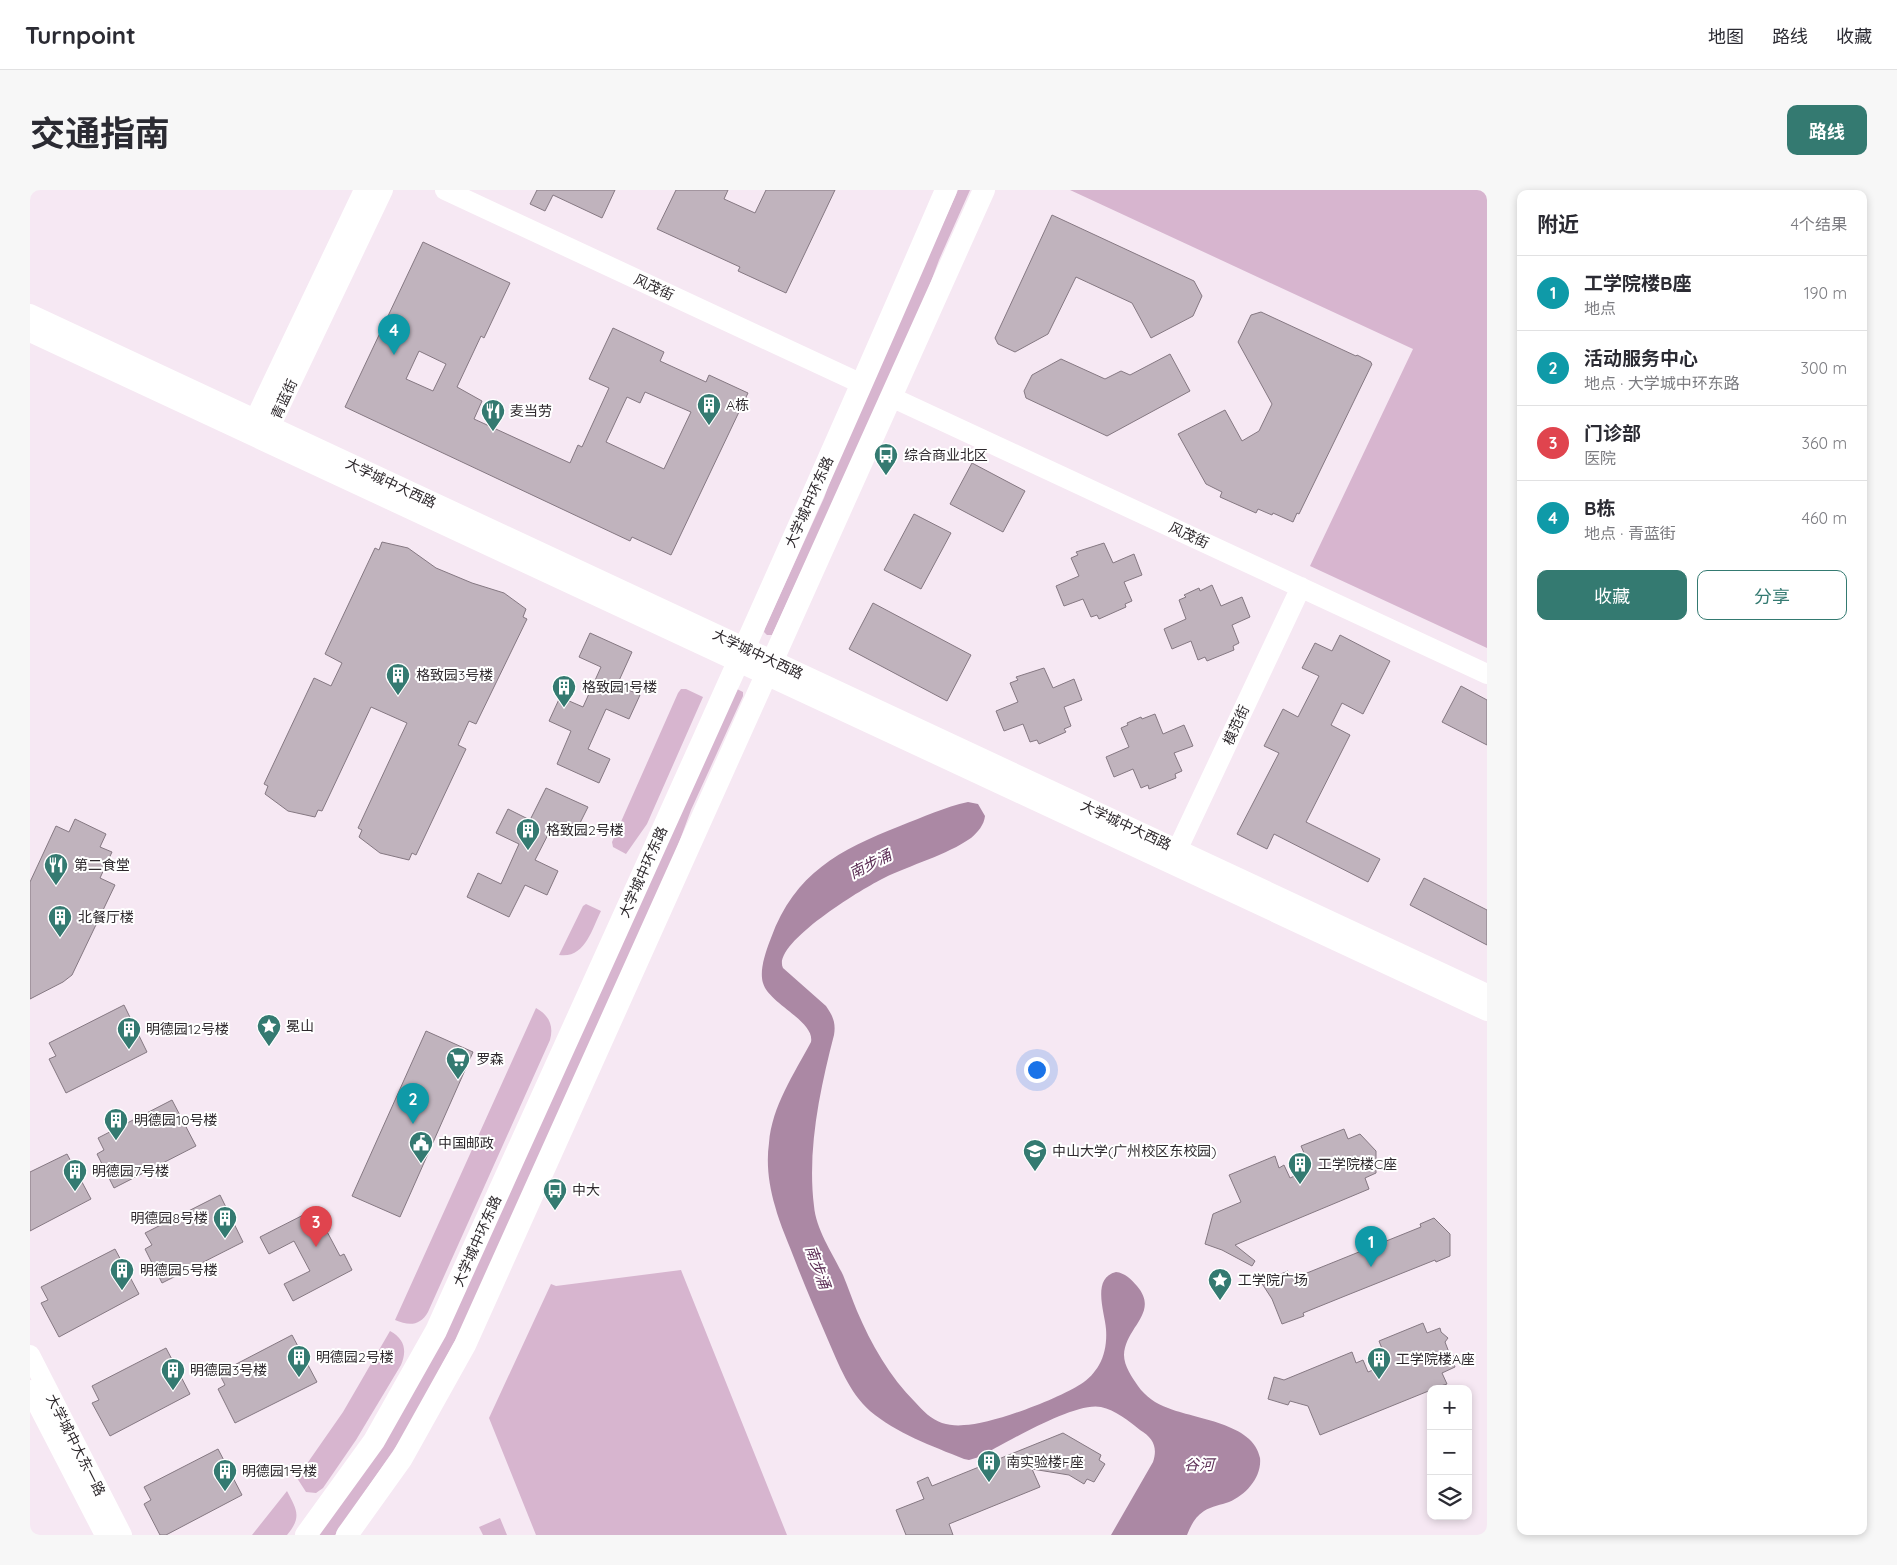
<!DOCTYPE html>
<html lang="zh">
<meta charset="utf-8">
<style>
:root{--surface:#fff;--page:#f7f7f7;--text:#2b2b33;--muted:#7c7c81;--line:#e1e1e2;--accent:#347a71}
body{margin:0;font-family:Quicksand,"Noto Sans SC",sans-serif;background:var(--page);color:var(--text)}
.controls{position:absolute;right:15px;bottom:15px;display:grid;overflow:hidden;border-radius:10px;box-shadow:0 2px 8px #0003}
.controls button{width:45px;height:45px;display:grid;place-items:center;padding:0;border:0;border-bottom:1px solid var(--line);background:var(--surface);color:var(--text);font:25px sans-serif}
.you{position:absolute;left:1006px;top:879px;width:18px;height:18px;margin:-12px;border:4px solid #fff;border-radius:50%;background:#1a73e8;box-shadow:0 0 0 8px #1a73e833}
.badge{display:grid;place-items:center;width:32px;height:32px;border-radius:50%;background:var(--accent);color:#fff;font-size:16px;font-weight:700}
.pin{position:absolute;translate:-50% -41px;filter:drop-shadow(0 1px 2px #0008)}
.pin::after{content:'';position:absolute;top:26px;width:18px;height:15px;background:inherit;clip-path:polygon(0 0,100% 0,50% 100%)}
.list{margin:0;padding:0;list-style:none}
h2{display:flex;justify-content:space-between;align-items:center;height:65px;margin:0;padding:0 20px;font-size:21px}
h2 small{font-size:16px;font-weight:400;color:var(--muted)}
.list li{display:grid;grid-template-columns:32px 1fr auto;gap:15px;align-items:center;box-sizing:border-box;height:75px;padding:0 20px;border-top:1px solid var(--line)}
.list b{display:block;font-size:19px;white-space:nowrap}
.list p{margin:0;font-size:16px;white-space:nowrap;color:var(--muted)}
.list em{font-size:16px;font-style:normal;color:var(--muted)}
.actions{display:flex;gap:10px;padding:15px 20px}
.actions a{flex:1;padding:11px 0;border:1px solid var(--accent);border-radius:10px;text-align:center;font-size:18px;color:var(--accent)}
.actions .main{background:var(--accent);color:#fff}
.icon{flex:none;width:28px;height:28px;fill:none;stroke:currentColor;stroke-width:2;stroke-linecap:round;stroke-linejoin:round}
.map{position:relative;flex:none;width:1457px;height:1345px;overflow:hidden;border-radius:10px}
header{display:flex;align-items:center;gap:30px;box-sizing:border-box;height:70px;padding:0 25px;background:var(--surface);border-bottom:1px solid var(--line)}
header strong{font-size:24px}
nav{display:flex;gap:28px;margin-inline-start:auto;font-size:18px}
.intro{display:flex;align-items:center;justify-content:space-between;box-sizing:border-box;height:120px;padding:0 30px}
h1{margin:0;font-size:35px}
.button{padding:12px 22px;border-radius:10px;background:var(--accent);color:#fff;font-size:18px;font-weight:700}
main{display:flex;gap:30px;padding:0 30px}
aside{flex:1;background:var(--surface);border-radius:10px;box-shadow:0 2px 8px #0003}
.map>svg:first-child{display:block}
</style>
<header>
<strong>Turnpoint</strong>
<nav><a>地图</a><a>路线</a><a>收藏</a></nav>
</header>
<div class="intro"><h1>交通指南</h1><a class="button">路线</a></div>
<main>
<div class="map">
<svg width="1457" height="1345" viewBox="0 0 1457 1345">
<rect width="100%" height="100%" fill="#f6e8f3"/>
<path fill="#d7b5cf" d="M928 0H940L909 70 889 124 742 445H737L734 442 735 438 794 308 813 256Z
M1040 0H1457V458L1280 376 1383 159Z
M651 499H656L673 507 617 634 596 664 583 657 582 652 648 503Z
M707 499 713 502V506L661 620 637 685 440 1123 374 1245 305 1345H287L311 1312Z
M556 714 571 721C562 739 555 769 529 765L553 716Z
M506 818C519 825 524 836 520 850L398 1122C390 1136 379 1136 365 1130Z
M651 1080 757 1345H506L459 1228 521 1094 526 1096Z
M360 1141C375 1149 377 1161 371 1175L326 1250 293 1298 286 1303 276 1302 267 1288 313 1222Z
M257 1301C267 1320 272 1327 257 1345H222Z
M470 1328 477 1345H453L449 1337Z"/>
<path fill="#ab88a4" d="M938 612 948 614 955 626C954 635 948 642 941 648 917 665 880 675 854 688 833 698 741 754 753 778L796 816C803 826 806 833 804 845 790 899 777 960 784 1016 786 1040 803 1064 813 1085 818 1097 822 1109 827 1121 841 1154 860 1187 885 1212 893 1221 901 1229 912 1233 919 1235 927 1236 934 1235 960 1235 1028 1209 1051 1194 1058 1190 1065 1182 1069 1175 1075 1165 1077 1151 1076 1139 1075 1123 1061 1088 1086 1082 1095 1083 1101 1089 1107 1096 1130 1123 1095 1137 1094 1165 1094 1176 1102 1187 1108 1196 1115 1206 1126 1214 1138 1218 1164 1229 1224 1233 1230 1268 1232 1287 1216 1305 1199 1312 1191 1315 1182 1316 1174 1321 1165 1327 1161 1335 1157 1345H1081L1123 1272C1128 1257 1123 1248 1110 1240 1099 1231 1085 1220 1071 1217 1045 1211 974 1254 949 1267L939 1270 934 1269C902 1256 866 1243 840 1221 819 1202 809 1175 798 1150 787 1124 776 1099 766 1073 759 1054 750 1035 745 1016 739 996 736 974 739 953 742 916 764 884 781 852 785 831 739 814 733 793 729 780 736 761 741 748 765 683 809 660 870 636 893 627 915 617 938 612Z"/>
<path fill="#c0b3bd" stroke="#857882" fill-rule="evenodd" d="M507 0H585L572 28 523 5 515 21 500 14Z
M646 0H698L694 9 725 23 736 0H805L756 103 708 81 710 77 627 39Z
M1022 25 1164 91 1172 106 1163 126 1121 148 1102 113 1046 87 1018 144 985 162 968 154 965 148Z
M393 52 480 93 454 148 451 146 427 197 452 211 444 229 540 273 548 255 552 257 579 198 559 189 583 138 634 162 630 171 676 192 679 185 718 203 641 365 602 347 600 351 315 217ZM389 161 416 174 403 201 376 189ZM615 202 661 222 634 279 576 252 597 207 610 213Z
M1231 122 1326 166 1327 165 1341 172V173L1342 174 1269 324 1267 323 1263 332 1243 323 1242 325 1228 319 1226 323 1190 307 1192 302 1176 294 1148 244 1195 220 1212 251 1229 241 1242 214 1208 152 1221 125Z
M1140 164 1160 201 1077 246 996 208 994 201 1002 185 1031 169 1075 189 1091 181 1100 185Z
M942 273 995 301 973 342 920 314Z
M884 324 921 343 891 399 854 380Z
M352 352 378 358 406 378 442 393 474 403 496 419 493 427 497 429 446 534 439 531 428 555 436 559 386 665 382 663 379 670 350 663 329 647 332 640 328 638 377 533 341 517 292 621 288 620 285 627 258 621 235 604 238 596 234 594 284 488 301 496 312 473 295 464 345 358 349 360Z
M1074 353 1083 373 1104 364 1112 385 1094 392 1102 411 1095 414 1096 417 1069 429 1067 425 1061 427 1053 409 1034 416 1026 396 1049 386 1041 368 1048 365 1046 362Z
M1182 395 1191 416 1212 407 1220 427 1202 435 1209 453 1203 456 1204 460 1177 471 1175 467 1168 470 1161 451 1142 459 1134 439 1156 429 1149 410 1156 407 1154 405 1169 398 1170 401Z
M843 413 941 465 917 511 819 459Z
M560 443 602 462 587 495 610 505 599 529 576 519 558 559 580 569 569 593 527 574 541 541 519 531 530 507 553 517 571 477 549 467Z
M1310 445 1360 471 1333 524 1312 513 1301 535 1320 545 1276 632 1350 669 1338 692 1244 644 1237 659 1207 644 1249 563 1234 556 1253 519 1268 527 1289 486 1272 478 1285 453 1302 461Z
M1014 478 1023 498 1044 489 1052 510 1034 517 1041 536 1034 539 1036 542 1009 554 1007 550 1000 552 993 534 974 541 966 521 988 512 980 493 988 490 986 487Z
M1431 496 1457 510V555L1412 532Z
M1125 524 1133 544 1154 535 1163 556 1144 563 1152 581 1145 584 1146 588 1119 599 1118 595 1111 598 1103 579 1084 587 1076 567 1099 557 1091 538 1098 535 1097 533 1111 527 1112 529Z
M516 598 558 617 546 641 525 631 505 670 528 681 517 705 495 695 479 727 437 707 448 683 471 694 489 654 466 643 478 619 500 630Z
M45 629 76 644 70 657 82 662 70 688 85 695 42 785 33 792 0 809V692L26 636 39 642Z
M1394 688 1457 720V755L1380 715Z
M94 815 117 862 36 903 19 869 26 866 19 853Z
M396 841 443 862 370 1027 322 1006Z
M142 910 166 956 84 998 67 964 74 960 68 948Z
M1314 939 1318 949 1330 944 1346 961V983L1335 988 1339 999 1205 1055 1225 1071 1222 1076 1192 1060 1175 1054 1183 1024 1211 1012 1199 985 1245 966 1249 978 1254 975 1260 988 1281 979 1271 956Z
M37 964 61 1009 0 1041V982Z
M190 1005 213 1052 132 1093 115 1059 122 1055 115 1043Z
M289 1017 298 1034 294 1036 310 1066 314 1064 322 1080 263 1111 254 1094 280 1081 264 1051 239 1064 230 1047Z
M1404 1028 1420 1044V1066L1406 1072 1405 1070 1315 1106 1273 1123 1274 1126 1252 1134 1242 1109 1231 1092 1258 1081 1262 1089 1391 1037 1390 1034Z
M85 1059 109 1104 29 1147 11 1113 18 1110 11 1097Z
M1393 1133 1397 1143 1410 1138 1411 1142 1418 1148 1415 1152 1420 1165 1425 1166 1424 1174 1425 1177 1412 1183 1417 1194 1401 1199V1200L1290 1245 1278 1216 1260 1211 1258 1215 1238 1209 1244 1187 1254 1190 1322 1162 1326 1173 1333 1170 1338 1182 1358 1174 1349 1151Z
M262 1145 287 1192 205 1233 188 1199 195 1195 189 1183Z
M136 1158 160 1204 80 1246 62 1213 69 1210 62 1196Z
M1033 1243 1071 1265 1069 1270 1075 1274 1064 1292 1057 1289 1054 1294 1039 1285 1002 1279 1010 1297 919 1334 923 1345H876L866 1320 894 1309 887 1292 898 1287 902 1296Z
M188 1259 212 1305 136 1345H130L114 1314 121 1310 114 1297Z"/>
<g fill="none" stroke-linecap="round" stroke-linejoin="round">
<path stroke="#fff" stroke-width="20" d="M415 0 832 194
M0 124 1457 804
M0 142 1457 821
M861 207 1457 484
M226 241 225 229 334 0
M230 245 240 237 353 0
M1142 671 1271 397
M0 1165 92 1345
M0 1200 75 1345"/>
<path stroke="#fff" stroke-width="22" d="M276 1345 344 1251 406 1141C577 761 751 383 916 0
M317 1345 372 1268 435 1155 954 0"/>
</g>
<defs>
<g id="building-pin" transform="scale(1.25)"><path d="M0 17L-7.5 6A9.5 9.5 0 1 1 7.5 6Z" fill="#347a71" stroke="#fff"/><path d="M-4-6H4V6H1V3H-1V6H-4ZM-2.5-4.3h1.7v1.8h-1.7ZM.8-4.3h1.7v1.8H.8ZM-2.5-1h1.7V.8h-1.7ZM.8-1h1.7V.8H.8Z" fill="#fff"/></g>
<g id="restaurant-pin" transform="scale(1.25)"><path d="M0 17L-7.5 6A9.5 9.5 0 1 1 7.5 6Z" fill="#347a71" stroke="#fff"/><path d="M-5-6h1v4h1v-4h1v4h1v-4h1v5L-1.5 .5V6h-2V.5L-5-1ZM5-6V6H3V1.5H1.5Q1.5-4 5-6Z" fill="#fff"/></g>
<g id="bus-pin" transform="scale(1.25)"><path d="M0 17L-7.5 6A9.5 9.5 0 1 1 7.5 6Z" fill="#347a71" stroke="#fff"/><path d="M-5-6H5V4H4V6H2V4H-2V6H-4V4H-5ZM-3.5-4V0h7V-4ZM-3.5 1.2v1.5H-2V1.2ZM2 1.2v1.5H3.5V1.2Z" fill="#fff"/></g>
<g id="sight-pin" transform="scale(1.25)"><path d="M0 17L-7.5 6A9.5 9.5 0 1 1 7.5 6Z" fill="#347a71" stroke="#fff"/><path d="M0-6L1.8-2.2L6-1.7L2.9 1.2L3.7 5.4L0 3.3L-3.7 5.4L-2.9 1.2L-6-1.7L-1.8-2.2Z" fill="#fff"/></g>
<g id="supermarket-pin" transform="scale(1.25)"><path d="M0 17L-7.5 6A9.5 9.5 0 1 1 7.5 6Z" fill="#347a71" stroke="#fff"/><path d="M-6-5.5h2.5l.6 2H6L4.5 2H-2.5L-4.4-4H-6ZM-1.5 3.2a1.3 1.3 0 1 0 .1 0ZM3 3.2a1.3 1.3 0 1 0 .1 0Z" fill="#fff"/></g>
<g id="civic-pin" transform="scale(1.25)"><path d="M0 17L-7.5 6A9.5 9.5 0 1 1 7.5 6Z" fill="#347a71" stroke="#fff"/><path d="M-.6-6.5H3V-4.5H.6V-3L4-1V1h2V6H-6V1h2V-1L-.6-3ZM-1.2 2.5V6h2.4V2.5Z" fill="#fff"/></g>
<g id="university-pin" transform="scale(1.25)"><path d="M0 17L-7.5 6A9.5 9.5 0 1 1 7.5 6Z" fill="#347a71" stroke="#fff"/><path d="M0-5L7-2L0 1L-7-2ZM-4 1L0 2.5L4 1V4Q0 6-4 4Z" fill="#fff"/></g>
</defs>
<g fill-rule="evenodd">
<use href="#building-pin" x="679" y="215"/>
<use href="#restaurant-pin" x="463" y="221"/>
<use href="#bus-pin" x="856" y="265"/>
<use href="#building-pin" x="368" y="485"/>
<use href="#building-pin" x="534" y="497"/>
<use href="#building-pin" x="498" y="640"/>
<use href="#restaurant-pin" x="26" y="675"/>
<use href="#building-pin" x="30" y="727"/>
<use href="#sight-pin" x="239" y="836"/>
<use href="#building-pin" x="99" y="839"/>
<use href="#supermarket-pin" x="428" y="869"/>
<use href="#building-pin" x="86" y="930"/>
<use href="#civic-pin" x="391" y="953"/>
<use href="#university-pin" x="1005" y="961"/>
<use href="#building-pin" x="1270" y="974"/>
<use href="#building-pin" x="45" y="981"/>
<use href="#bus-pin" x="525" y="1000"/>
<use href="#building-pin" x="195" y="1028"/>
<use href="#building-pin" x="92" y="1080"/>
<use href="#sight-pin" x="1190" y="1090"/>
<use href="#building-pin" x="269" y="1167"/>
<use href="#building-pin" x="1349" y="1169"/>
<use href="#building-pin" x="143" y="1180"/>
<use href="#building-pin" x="959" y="1272"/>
<use href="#building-pin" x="195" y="1281"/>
</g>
<g text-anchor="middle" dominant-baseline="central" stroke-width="4" stroke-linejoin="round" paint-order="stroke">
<g font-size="14" fill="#2e292d" stroke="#fff">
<text transform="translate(624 97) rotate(25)">风茂街</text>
<text transform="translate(254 209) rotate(-65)">青蓝街</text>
<text transform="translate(361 293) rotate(25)">大学城中大西路</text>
<text transform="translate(779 312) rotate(-66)">大学城中环东路</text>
<text transform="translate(1159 345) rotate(25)">风茂街</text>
<text transform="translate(728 464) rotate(25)">大学城中大西路</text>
<text transform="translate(1206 535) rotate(-65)">模范街</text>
<text transform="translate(1096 635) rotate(25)">大学城中大西路</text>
<text transform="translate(613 682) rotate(-66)">大学城中环东路</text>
<text transform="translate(447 1051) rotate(-66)">大学城中环东路</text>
<text transform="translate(46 1255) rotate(63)">大学城中大东一路</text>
</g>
<g font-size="14" fill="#2e292d" stroke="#fff" text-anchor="start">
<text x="696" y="215">A栋</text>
<text x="480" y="221">麦当劳</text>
<text x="874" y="265">综合商业北区</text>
<text x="386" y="485">格致园3号楼</text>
<text x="552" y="497">格致园1号楼</text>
<text x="516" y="640">格致园2号楼</text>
<text x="44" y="675">第二食堂</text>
<text x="48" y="727">北餐厅楼</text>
<text x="256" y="836">冕山</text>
<text x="116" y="839">明德园12号楼</text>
<text x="446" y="869">罗森</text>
<text x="104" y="930">明德园10号楼</text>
<text x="408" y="953">中国邮政</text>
<text x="1022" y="961">中山大学(广州校区东校园)</text>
<text x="1288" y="974">工学院楼C座</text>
<text x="62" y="981">明德园7号楼</text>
<text x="542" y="1000">中大</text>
<text x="178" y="1028" text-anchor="end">明德园8号楼</text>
<text x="110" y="1080">明德园5号楼</text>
<text x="1208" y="1090">工学院广场</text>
<text x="286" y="1167">明德园2号楼</text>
<text x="1366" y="1169">工学院楼A座</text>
<text x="160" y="1180">明德园3号楼</text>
<text x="976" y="1272">南实验楼F座</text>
<text x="212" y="1281">明德园1号楼</text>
</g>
<g font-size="15" font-style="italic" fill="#5d2f56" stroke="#fff">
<text transform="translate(840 674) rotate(-27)">南步涌</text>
<text transform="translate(788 1077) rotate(70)">南步涌</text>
<text x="1169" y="1274">谷河</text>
</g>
</g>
</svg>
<div class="controls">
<button>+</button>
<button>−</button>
<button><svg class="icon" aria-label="layers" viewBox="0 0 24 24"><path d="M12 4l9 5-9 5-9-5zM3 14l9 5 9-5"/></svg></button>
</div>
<div class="you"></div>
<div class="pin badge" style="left:1341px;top:1077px;background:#0f9aa8">1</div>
<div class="pin badge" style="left:383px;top:934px;background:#0f9aa8">2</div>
<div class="pin badge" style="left:286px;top:1057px;background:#e0444e">3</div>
<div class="pin badge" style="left:364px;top:165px;background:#0f9aa8">4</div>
</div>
<aside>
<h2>附近<small>4个结果</small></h2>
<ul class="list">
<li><span class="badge" style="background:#0f9aa8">1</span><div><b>工学院楼B座</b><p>地点</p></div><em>190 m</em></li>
<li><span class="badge" style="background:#0f9aa8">2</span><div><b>活动服务中心</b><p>地点 · 大学城中环东路</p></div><em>300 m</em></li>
<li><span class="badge" style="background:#e0444e">3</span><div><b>门诊部</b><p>医院</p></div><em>360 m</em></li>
<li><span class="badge" style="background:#0f9aa8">4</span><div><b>B栋</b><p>地点 · 青蓝街</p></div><em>460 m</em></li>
</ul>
<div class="actions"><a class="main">收藏</a><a>分享</a></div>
</aside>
</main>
